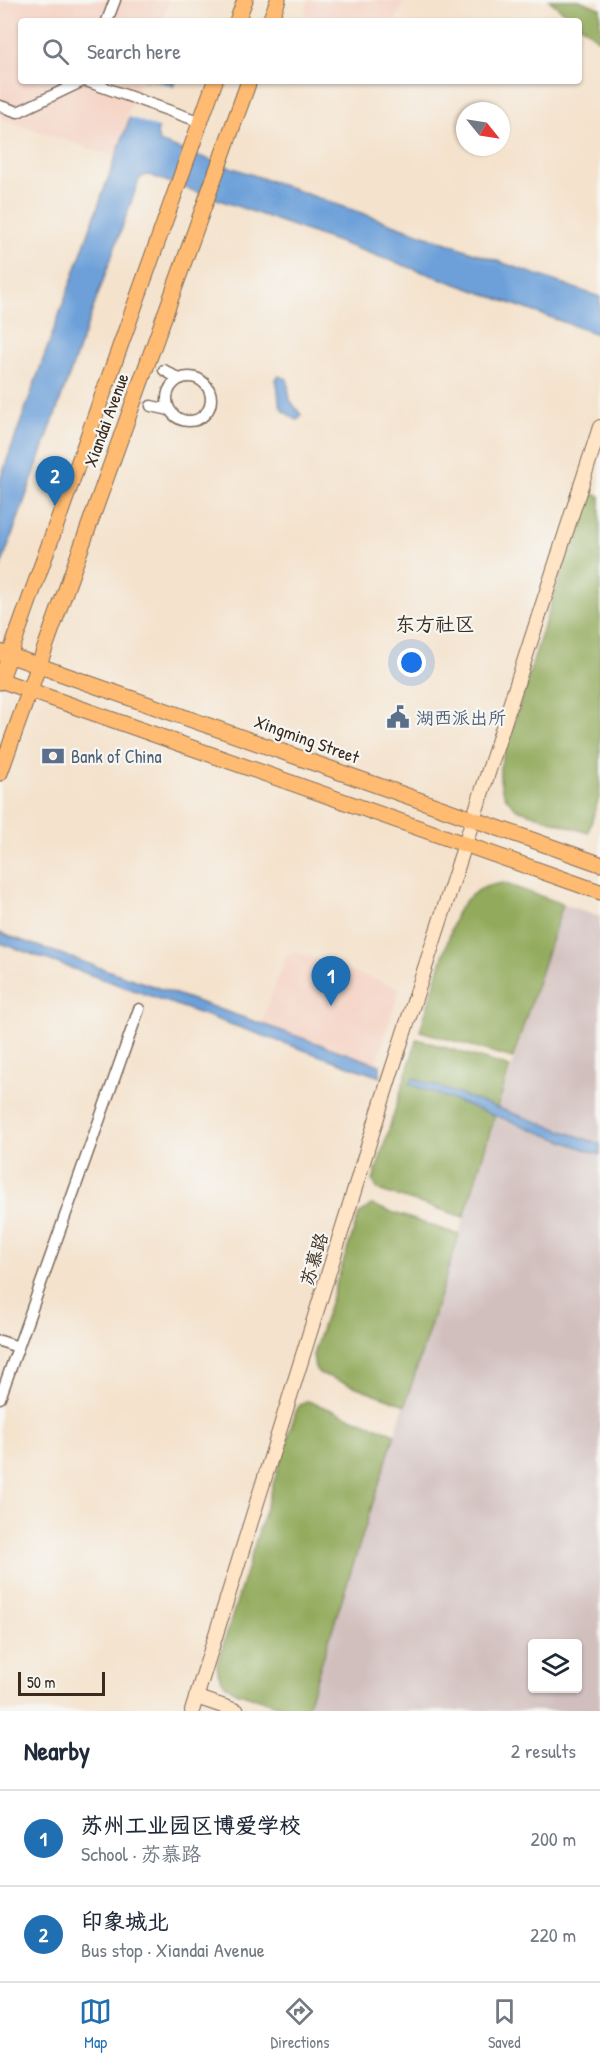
<!DOCTYPE html>
<meta charset="utf-8">
<style>
:root{--surface:#fff;--page:#f6f6f7;--text:#1f2937;--muted:#747a83;--line:#e0e1e3;--accent:#1f6fb2}
body{margin:0;font-family:"Patrick Hand","LXGW WenKai TC",sans-serif;background:var(--page);color:var(--text)}
.controls{position:absolute;right:18px;bottom:18px;display:grid;overflow:hidden;border-radius:6px;box-shadow:0 2px 4px #0004}
.controls button{width:54px;height:54px;display:grid;place-items:center;padding:0;border:0;border-bottom:2px solid var(--line);background:var(--surface);color:var(--text);font:30px sans-serif}
.compass{position:absolute;left:456px;top:102px;width:54px;height:54px;border-radius:50%;background:var(--surface);box-shadow:0 2px 4px #0004;rotate:120deg}
.scale{position:absolute;left:18px;bottom:15px;width:87px;box-sizing:border-box;padding-left:6px;border:3px solid #3b2a1e;border-top:0;font-size:16px;line-height:21px;white-space:nowrap;color:#3b2a1e;-webkit-text-stroke:4px #f6f6f2;paint-order:stroke}
.you{position:absolute;left:412px;top:663px;width:21px;height:21px;margin:-15px;border:4px solid #fff;border-radius:50%;background:#1a73e8;box-shadow:0 0 0 9px #1a73e833}
.badge{display:grid;place-items:center;width:39px;height:39px;border-radius:50%;background:var(--accent);color:#fff;font-size:20px;font-weight:700}
.pin{position:absolute;translate:-50% -50px;filter:drop-shadow(0 2px 3px #0008)}
.pin::after{content:'';position:absolute;top:32px;width:21px;height:18px;background:inherit;clip-path:polygon(0 0,100% 0,50% 100%)}
.list{margin:0;padding:0;list-style:none}
h2{display:flex;justify-content:space-between;align-items:center;height:78px;margin:0;padding:0 24px;font-size:26px}
h2 small{font-size:20px;font-weight:400;color:var(--muted)}
.list li{display:grid;grid-template-columns:39px 1fr auto;gap:18px;align-items:center;box-sizing:border-box;height:96px;padding:0 24px;border-top:2px solid var(--line)}
.list b{display:block;font-size:22px;white-space:nowrap}
.list p{margin:0;font-size:20px;white-space:nowrap;color:var(--muted)}
.list em{font-size:20px;font-style:normal;color:var(--muted)}
.icon{flex:none;width:33px;height:33px;fill:none;stroke:currentColor;stroke-width:2;stroke-linecap:round;stroke-linejoin:round}
.map{position:relative;flex:none;width:600px;height:1711px;overflow:hidden}
.search{position:absolute;background:var(--surface);box-shadow:0 2px 4px #0004;left:18px;right:18px;top:18px;height:66px;display:flex;align-items:center;gap:15px;box-sizing:border-box;padding:0 21px;border-radius:6px;color:var(--muted);font-size:22px}
.sheet{height:270px;background:var(--surface)}
nav{display:flex;justify-content:space-around;align-items:center;box-sizing:border-box;height:84px;border-top:2px solid var(--line);background:var(--surface);font-size:16px;color:var(--muted)}
nav a{display:grid;justify-items:center;gap:3px}
nav .on{color:var(--accent)}
.map>svg:first-child{display:block}
</style>
<div class="map">
<svg width="600" height="1711" viewBox="0 0 600 1711">
<rect width="100%" height="100%" fill="#f6f6f2"/>
<filter id="ink" filterUnits="userSpaceOnUse"><feTurbulence type="fractalNoise" baseFrequency=".0167" numOctaves="2"/><feDisplacementMap in="SourceGraphic" scale="12" xChannelSelector="R" yChannelSelector="G"/><feConvolveMatrix kernelMatrix="1 2 1 2 8 2 1 2 1" color-interpolation-filters="sRGB"/></filter>
<filter id="wash" filterUnits="userSpaceOnUse"><feTurbulence type="fractalNoise" baseFrequency=".008" numOctaves="4" result="noise"/><feDisplacementMap in="SourceGraphic" scale="24" xChannelSelector="R" yChannelSelector="G"/><feGaussianBlur stdDeviation="1.35" result="paint"/><feColorMatrix in="noise" values="0 0 0 0 0 0 0 0 0 0 0 0 0 0 0 0 0 1.4 0 .05"/><feComposite in="paint" operator="in"/></filter>
<g filter="url(#wash)">
<rect width="100%" height="100%" fill="#f4e2cc"/>
<path fill="#f5d2c2" d="M0 0H172L165 21H21V81H143L116 158 0 118Z
M309 0H404L396 21H323L304 14Z
M295 952 400 988 376 1065 261 1024 286 956Z"/>
<path fill="#d1bfbd" fill-rule="evenodd" d="M563 904 600 917V1144L499 1108Z
M496 1118 600 1155V1711H306ZM532 1644H578V1688H532Z"/>
<path fill="#92aa5c" stroke="#666a3d" stroke-width="1.5" d="M549 0H579L600 8V41L579 24V21H575Z
M586 492 600 496V795L588 833 517 809C502 797 499 785 500 767Z
M503 883 563 904 513 1058 420 1031 456 914C468 894 480 886 503 883Z
M417 1039 510 1067 464 1217 378 1190 373 1181Z
M371 1205 459 1235 405 1405 319 1373 315 1368 313 1355 359 1214Z
M308 1401 395 1434 306 1711H295L236 1692C224 1685 218 1679 217 1665L296 1411 300 1405Z"/>
<path fill="#6da0d9" stroke="#54657c" stroke-width="1.5" d="M143 81H175L157 133 159 142 600 297V335L149 175 143 176 139 180 0 569V480Z
M279 376 287 379 290 400 301 415 297 420C272 406 282 403 276 379Z
M0 933 380 1065V1077L0 943Z
M413 1078 600 1144V1155L410 1084Z"/>
<path fill="#f4e2cc" d="M169 0H180L203 9 199 21H173L163 17Z
M140 81H157L176 88 161 129 127 116Z"/>
</g>
<g filter="url(#ink)">
<g fill="none" stroke-linecap="round" stroke-linejoin="round">
<g stroke="#7c6a5b" stroke-width="13">
<path id="street" d="M107 21 115 0
M86 81 201 122
M0 106 18 112 83 81
M164 370 179 379
M167 399a22 22 0 1 1 44 0a22 22 0 1 1-44 0Z
M151 406 170 410
M0 1341 18 1347
M0 1398 139 1009"/>
</g>
<g stroke="#7c6a5b" stroke-width="16">
<path id="secondary" d="M196 1697 237 1711
M192 1711 388 1082 600 427"/>
</g>
<g stroke="#7c6a5b" stroke-width="17">
<path id="primary" d="M237 21 245 0
M270 21 278 0
M0 652 600 864
M0 680 600 892
M0 682 215 81
M0 773 249 81"/>
</g>
<use href="#street" stroke="#fff" stroke-width="10"/>
<use href="#secondary" stroke="#ffe4c6" stroke-width="14"/>
<use href="#primary" stroke="#ffbb71" stroke-width="15"/>
</g>
</g>
<defs>
<g id="civic-bare" transform="scale(1.8)"><path d="M-.6-6.5H3V-4.5H.6V-3L4-1V1h2V6H-6V1h2V-1L-.6-3ZM-1.2 2.5V6h2.4V2.5Z" fill="#5c6f8a" stroke="#f6f6f2" stroke-width="2.5" paint-order="stroke"/></g>
<g id="bank-bare" transform="scale(1.8)"><path d="M-6-4H6V4H-6ZM0-2.3a2.3 2.3 0 1 0 0 4.6a2.3 2.3 0 1 0 0-4.6Z" fill="#5c6f8a" stroke="#f6f6f2" stroke-width="2.5" paint-order="stroke"/></g>
</defs>
<g fill-rule="evenodd">
<use href="#civic-bare" x="398" y="717"/>
<use href="#bank-bare" x="53" y="756"/>
</g>
<g text-anchor="middle" dominant-baseline="central" stroke-width="4.5" stroke-linejoin="round" paint-order="stroke">
<g font-size="18" fill="#3b2a1e" stroke="#f6f6f2">
<text transform="translate(106 420) rotate(-70)">Xiandai Avenue</text>
<text transform="translate(307 739) rotate(20)">Xingming Street</text>
<text transform="translate(314 1259) rotate(-73)">苏慕路</text>
</g>
<g font-size="18" fill="#4e5e75" stroke="#f6f6f2" text-anchor="start">
<text x="416" y="717">湖西派出所</text>
<text x="71" y="756">Bank of China</text>
</g>
<g font-size="20" fill="#3b2a1e" stroke="#f6f6f2">
<text x="435" y="623">东方社区</text>
</g>
</g>
</svg>
<div class="controls">
<button><svg class="icon" aria-label="layers" viewBox="0 0 24 24"><path d="M12 4l9 5-9 5-9-5zM3 14l9 5 9-5"/></svg></button>
</div>
<svg class="compass" viewBox="-18 -18 36 36"><path d="M0-13l5 13h-10z" fill="#e53935"/><path d="M0 13l5-13h-10z" fill="#747a83"/></svg>
<div class="scale">50 m</div>
<div class="you"></div>
<div class="pin badge" style="left:331px;top:1006px">1</div>
<div class="pin badge" style="left:55px;top:506px">2</div>
<div class="search"><svg class="icon" aria-label="search" viewBox="0 0 24 24"><circle cx="10" cy="10" r="6"/><path d="M15 15l6 6"/></svg>Search here</div>
</div>
<section class="sheet">
<h2>Nearby<small>2 results</small></h2>
<ul class="list">
<li><span class="badge">1</span><div><b>苏州工业园区博爱学校</b><p>School · 苏慕路</p></div><em>200 m</em></li>
<li><span class="badge">2</span><div><b>印象城北</b><p>Bus stop · Xiandai Avenue</p></div><em>220 m</em></li>
</ul>
</section>
<nav>
<a class="on"><svg class="icon" aria-label="map" viewBox="0 0 24 24"><path d="M3 6l6-2 6 2 6-2v14l-6 2-6-2-6 2zM9 4v14M15 6v14"/></svg>Map</a>
<a><svg class="icon" aria-label="directions" viewBox="0 0 24 24"><path d="M12 3l9 9-9 9-9-9zM9 14v-3h6M13 9l2 2-2 2"/></svg>Directions</a>
<a><svg class="icon" aria-label="saved" viewBox="0 0 24 24"><path d="M7 4h10v16l-5-4-5 4z"/></svg>Saved</a>
</nav>
